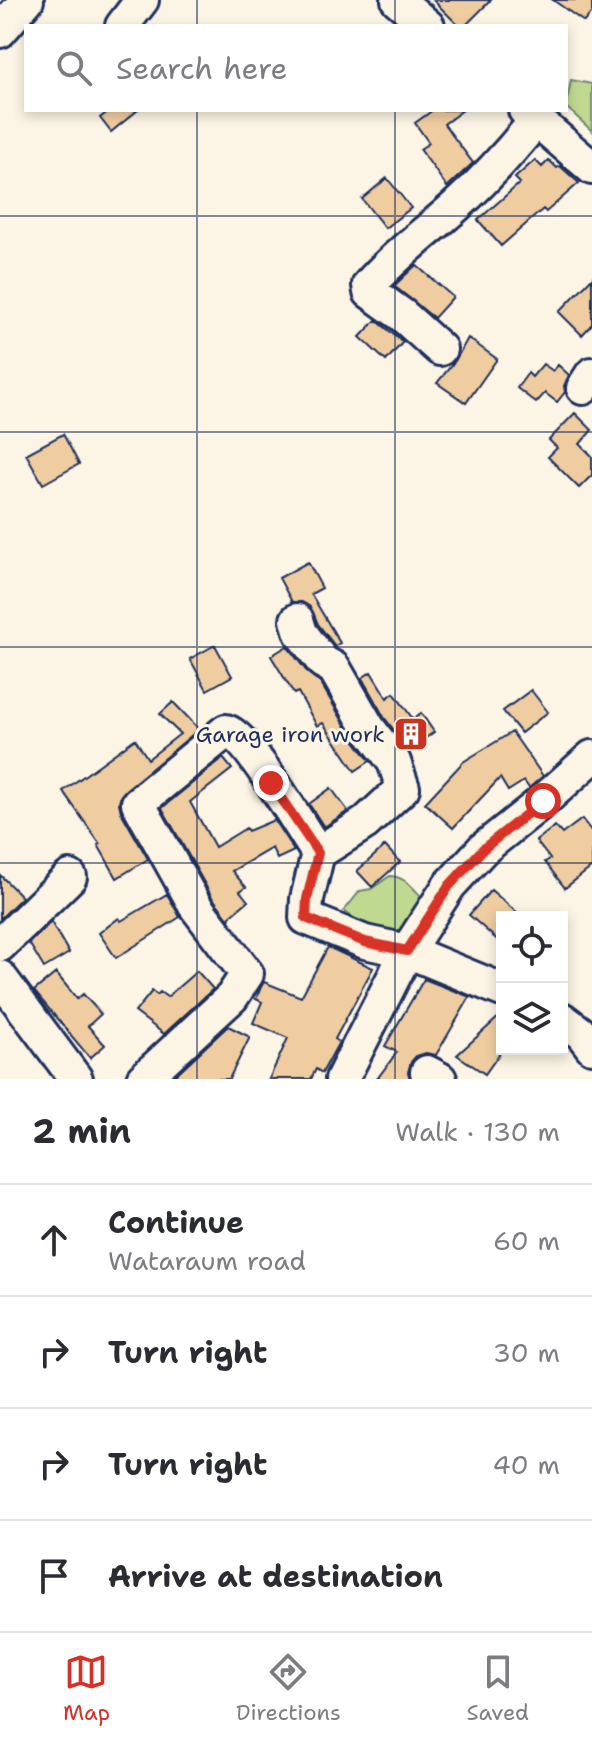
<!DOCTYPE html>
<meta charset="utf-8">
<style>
:root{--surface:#fff;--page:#f7f7f7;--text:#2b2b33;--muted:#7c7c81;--line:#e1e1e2;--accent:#d93025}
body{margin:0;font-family:"Shantell Sans",sans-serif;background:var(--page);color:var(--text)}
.controls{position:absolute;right:24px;bottom:24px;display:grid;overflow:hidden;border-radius:0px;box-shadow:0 4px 12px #0003}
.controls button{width:72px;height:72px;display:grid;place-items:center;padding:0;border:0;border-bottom:2px solid var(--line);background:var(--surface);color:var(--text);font:40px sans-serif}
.stop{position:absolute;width:24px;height:24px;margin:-18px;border:6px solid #d93025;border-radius:50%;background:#fff}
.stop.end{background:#d93025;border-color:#fff;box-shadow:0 2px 8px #0008}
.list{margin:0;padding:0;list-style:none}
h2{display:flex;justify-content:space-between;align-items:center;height:104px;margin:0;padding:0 32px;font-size:34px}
h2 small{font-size:26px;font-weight:400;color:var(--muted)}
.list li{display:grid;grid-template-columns:52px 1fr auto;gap:24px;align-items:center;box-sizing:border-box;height:112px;padding:0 32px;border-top:2px solid var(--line)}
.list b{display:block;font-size:30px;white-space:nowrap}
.list p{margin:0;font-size:26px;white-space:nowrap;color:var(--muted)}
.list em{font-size:26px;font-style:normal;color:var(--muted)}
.icon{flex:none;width:44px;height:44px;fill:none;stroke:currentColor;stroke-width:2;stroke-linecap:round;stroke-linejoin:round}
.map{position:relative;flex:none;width:592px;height:1079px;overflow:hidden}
.search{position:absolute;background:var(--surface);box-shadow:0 4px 12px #0003;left:24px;right:24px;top:24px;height:88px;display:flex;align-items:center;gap:20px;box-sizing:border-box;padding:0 28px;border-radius:0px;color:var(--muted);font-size:30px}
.sheet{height:552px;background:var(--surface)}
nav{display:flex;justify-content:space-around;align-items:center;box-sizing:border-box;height:112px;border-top:2px solid var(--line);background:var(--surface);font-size:22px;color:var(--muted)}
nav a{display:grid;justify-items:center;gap:4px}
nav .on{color:var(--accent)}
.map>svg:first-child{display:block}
</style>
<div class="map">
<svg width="592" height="1079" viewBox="0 0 592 1079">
<rect width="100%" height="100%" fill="#fcf5e5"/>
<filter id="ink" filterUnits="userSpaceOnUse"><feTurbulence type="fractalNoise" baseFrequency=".0125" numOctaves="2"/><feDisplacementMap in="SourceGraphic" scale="16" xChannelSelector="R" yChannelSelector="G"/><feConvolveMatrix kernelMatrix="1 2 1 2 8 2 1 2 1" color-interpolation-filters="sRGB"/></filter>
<g filter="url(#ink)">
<path fill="#c0d990" stroke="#6e8477" stroke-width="2" d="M571 80 592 84V131L566 107Z
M390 876C404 876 415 889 423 899L408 935C385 931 362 926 344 911L360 891 371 889Z"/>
<path fill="#efcda0" stroke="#1b2f5e" stroke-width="2" d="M433 0H491L465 26H459Z
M553 0H592V12L584 22Z
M110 110H138L111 132 100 118Z
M433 110H463L444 124 473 163 447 187 420 149 429 143 415 123Z
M535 160 542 167 549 160 557 168 560 166 579 183 546 212 543 209 501 246 478 220 520 183 515 178Z
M387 178 411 208 385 228 362 199Z
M416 265 453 297 434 318 394 286Z
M592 278V324L582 335 559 312Z
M376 320 403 342 386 361 360 337Z
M468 338 497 359 466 403 437 383 455 361Z
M543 364 553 371 558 365 569 375 564 386 565 392 557 402 545 393 536 403 517 388 528 373 532 377Z
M575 413 592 430 580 444 592 456V475L579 488 548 457 557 448 549 440Z
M63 434 79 464 43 484 26 454Z
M308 562 322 588 311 594 340 643 335 646 318 624 310 607 302 602H292L279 578Z
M215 645 232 676 207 690 190 659Z
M287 646 308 673 320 682 352 737 370 761 355 771 323 723 317 726 298 692 294 694 271 656Z
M371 672 387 698 394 693 413 719 421 713 434 732 409 750 384 717 362 678Z
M531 690 548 712 521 733 503 711Z
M173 702 199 729 121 795 119 803 121 812 148 859 117 878 98 845 100 844 63 791 135 739 148 759 180 734 160 714Z
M512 732 543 776 529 788 524 781 508 791 500 778 453 828 425 803 463 762Z
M223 758 232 769 190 802 215 847 246 828 248 831 274 820 294 851 277 859 272 848 232 871 246 887 240 891 248 901 229 917 230 920 212 897 162 808Z
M331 788 348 811 324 827 309 804Z
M582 819 592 832V867L565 888 545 862 550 859 536 841 555 826 562 834Z
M385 846 400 862 372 887 357 871Z
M0 875 22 897 0 919Z
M491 890 522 917H502V944L469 915Z
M167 894 180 917 116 958 99 933 119 918 121 921Z
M51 922 69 953 44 968 29 943Z
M328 947 373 968 335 1039 339 1042 322 1073 316 1069 311 1079H269L288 1038 253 1023 262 1002 256 999 261 987 264 982 301 997Z
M197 971 213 989 164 1034 135 1012 152 991 157 995 160 992 167 997Z
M56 973 77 999 83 994 101 1014 88 1026 105 1045 90 1058 34 991Z
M424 979 470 997 436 1055 426 1053 416 1056 411 1062 408 1072 410 1079H377L397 1052 385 1046Z
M502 1014V1050L485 1074 457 1055Z
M228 1026 250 1037 229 1079H171Z"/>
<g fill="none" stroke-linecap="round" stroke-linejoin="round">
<g stroke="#1b2f5e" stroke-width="38">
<path id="minor" d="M398 0 428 26
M122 26 142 0
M0 31 27 0
M525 110 592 168
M440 349 402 315 370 292 369 285C394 256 427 232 456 206 485 180 512 150 536 120
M583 388 592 374
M318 853 307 899 306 918 365 942 407 951 502 990
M0 945 70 877
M0 977 76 1079
M562 1019 582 1034 592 1047
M427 1072 440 1079
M143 1079 232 997 247 974 196 907 138 803 226 731C248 736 302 830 318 853L365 823 403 788 394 762 368 727 334 668 323 662 301 633 297 620
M342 1079 407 951 449 886 483 849 543 801 592 757"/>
</g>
<use href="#minor" stroke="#fcf5e5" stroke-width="32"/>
</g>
</g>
<g fill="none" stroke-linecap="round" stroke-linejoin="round" filter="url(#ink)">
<path stroke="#d93025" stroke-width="10" d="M271 783 318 853 307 899 306 918 365 942 407 951 449 886 483 849 543 801"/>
</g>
<path fill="none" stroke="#1b2f5e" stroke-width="2" stroke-opacity="0.55" d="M197 0V26M395 0V26M197 110V1079M395 110V1079M0 216H592M0 432H592M0 647H592M0 863H592"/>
<defs>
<g id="building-square" transform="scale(1.8)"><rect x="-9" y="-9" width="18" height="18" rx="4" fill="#c8321e" stroke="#fcf5e5"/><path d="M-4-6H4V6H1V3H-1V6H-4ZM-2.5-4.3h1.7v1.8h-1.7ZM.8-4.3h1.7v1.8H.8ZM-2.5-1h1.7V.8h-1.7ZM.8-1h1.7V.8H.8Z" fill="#fff"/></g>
</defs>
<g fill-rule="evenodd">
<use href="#building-square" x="411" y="734"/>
</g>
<g text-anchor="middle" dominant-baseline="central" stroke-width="6" stroke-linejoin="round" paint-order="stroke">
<g font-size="22" fill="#1b2f5e" stroke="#fcf5e5" text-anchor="end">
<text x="385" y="734">Garage iron work</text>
</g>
</g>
</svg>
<div class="controls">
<button><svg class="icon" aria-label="locate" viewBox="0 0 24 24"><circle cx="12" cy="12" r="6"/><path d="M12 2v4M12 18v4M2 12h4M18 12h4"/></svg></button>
<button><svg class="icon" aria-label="layers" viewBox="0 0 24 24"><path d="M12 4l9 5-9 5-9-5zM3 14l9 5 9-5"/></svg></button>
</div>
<div class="stop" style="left:543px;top:801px"></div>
<div class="stop end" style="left:271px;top:783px"></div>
<div class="search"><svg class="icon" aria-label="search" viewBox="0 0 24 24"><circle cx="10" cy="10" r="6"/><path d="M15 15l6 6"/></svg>Search here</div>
</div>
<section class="sheet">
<h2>2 min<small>Walk · 130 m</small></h2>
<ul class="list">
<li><svg class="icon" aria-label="ahead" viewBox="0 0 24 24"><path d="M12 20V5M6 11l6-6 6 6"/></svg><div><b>Continue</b><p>Wataraum road</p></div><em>60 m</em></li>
<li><svg class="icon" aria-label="right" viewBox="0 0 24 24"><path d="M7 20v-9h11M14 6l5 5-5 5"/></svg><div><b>Turn right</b></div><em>30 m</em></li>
<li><svg class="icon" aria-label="right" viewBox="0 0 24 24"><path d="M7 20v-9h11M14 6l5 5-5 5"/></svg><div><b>Turn right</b></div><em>40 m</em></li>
<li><svg class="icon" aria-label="arrive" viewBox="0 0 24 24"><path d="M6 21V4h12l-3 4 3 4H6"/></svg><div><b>Arrive at destination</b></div></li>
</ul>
</section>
<nav>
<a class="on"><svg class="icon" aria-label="map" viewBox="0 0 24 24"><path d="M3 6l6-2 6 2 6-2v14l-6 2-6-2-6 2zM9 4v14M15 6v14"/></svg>Map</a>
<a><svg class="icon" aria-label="directions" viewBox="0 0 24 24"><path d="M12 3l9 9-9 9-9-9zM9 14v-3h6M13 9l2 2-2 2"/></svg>Directions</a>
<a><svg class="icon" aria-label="saved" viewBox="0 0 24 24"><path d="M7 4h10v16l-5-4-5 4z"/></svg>Saved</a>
</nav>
